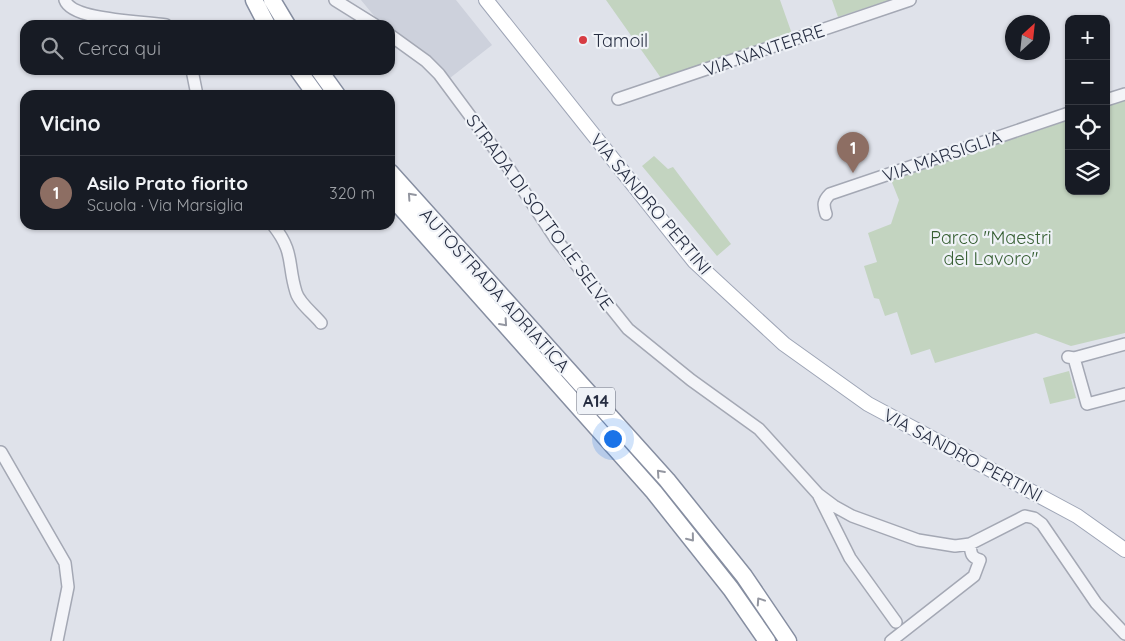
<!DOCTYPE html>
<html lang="it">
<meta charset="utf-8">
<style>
:root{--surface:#171b24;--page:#20242c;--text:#f1f3f6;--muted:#9ea1a6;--line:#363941;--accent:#8c9099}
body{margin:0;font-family:Quicksand,sans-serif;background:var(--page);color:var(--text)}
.controls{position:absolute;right:15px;top:15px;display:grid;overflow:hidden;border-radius:10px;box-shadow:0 1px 4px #0004}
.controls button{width:45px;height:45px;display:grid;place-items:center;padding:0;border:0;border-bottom:1px solid var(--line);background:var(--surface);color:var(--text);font:25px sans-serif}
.compass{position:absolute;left:1005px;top:15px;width:45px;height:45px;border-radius:50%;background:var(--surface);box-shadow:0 1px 4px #0004;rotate:27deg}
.you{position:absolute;left:612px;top:438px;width:18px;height:18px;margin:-12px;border:4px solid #fff;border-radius:50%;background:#1a73e8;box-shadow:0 0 0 8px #1a73e833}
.badge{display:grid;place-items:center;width:32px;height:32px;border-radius:50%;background:var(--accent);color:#fff;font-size:16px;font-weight:700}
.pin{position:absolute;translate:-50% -41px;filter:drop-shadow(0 1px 2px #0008)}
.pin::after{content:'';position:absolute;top:26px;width:18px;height:15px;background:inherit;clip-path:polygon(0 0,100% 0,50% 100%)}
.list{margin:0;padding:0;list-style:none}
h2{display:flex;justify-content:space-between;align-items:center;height:65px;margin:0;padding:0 20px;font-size:21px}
h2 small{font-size:16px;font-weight:400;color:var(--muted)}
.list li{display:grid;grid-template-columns:32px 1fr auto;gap:15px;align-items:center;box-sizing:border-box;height:75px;padding:0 20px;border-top:1px solid var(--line)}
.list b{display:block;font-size:19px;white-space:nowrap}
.list p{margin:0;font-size:16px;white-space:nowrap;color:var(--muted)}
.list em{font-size:16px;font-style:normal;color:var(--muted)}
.icon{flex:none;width:28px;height:28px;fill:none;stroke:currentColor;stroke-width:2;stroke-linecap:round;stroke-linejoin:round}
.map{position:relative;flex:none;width:1125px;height:641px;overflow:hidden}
.search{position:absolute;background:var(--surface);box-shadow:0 1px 4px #0004;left:20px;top:20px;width:375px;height:55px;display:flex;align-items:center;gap:12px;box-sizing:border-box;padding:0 18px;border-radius:15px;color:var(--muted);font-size:19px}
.panel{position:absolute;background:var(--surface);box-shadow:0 1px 4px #0004;left:20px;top:90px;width:375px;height:140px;border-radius:15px}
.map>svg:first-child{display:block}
</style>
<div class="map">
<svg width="1125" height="641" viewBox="0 0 1125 641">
<rect width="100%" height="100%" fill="#dfe2ea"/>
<path fill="#cdd1dc" d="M361 0H456L492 45 450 78 390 31V25L380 23Z"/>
<path fill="#c3d4c0" d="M606 0H780L792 34 661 78Z
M832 0H890L838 17Z
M1125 100V333L1071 346 1036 333 935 363 930 349 911 355 897 312 885 316 879 299 874 298 864 266 877 262 868 233 891 224 899 200 891 180 1069 120V191H1106V107Z
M654 156 668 169 673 167 731 244 717 256 642 166Z
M1069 371 1076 398 1050 404 1043 378Z"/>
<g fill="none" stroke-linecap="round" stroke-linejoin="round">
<g stroke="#a4a8b4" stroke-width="14">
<path id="minor" d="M65 0C72 21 145 21 166 25
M335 0 375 25
M390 35 426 61 439 74 508 167 555 238 628 329 691 380 759 429 818 494 834 506 852 516 918 540 955 546 970 544 1025 516 1034 518 1042 524 1096 603 1125 634
M192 70 197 95
M618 99 910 0
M1106 100 1125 94
M826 214C823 205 823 201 830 194L1069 113
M273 225C295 253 287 263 296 292 299 303 314 314 321 323
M1068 357 1074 358 1125 344
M1074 358 1087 404 1125 394
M1 452 65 563 68 587 57 641
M819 496 850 558 896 622
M891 641 974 576 980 560C971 557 971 554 970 544"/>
</g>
<g stroke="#9ea5b6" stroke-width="16">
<path id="major" d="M486 0 694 261 784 344 868 404 1077 516 1125 550"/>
</g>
<g stroke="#868ea1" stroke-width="19">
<path id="highway" d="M254 0 267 25
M272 0 287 25
M298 70 316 95
M319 70 337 95
M390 172 667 480 744 576 788 641
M390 195 654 492 731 589 767 641"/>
</g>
<use href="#minor" stroke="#f3f4f8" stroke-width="11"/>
<use href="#major" stroke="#fff" stroke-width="14"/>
<use href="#highway" stroke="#fff" stroke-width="16"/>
</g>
<defs><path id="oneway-chevron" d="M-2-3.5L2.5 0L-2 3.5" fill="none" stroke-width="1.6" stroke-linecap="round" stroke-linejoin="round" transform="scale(1.25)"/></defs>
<g stroke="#9396a0">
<use href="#oneway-chevron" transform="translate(411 196) rotate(-132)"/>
<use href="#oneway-chevron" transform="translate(504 323) rotate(48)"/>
<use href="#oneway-chevron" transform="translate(660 473) rotate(-132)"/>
<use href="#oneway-chevron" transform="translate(691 538) rotate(51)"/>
<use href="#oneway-chevron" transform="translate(760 601) rotate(-124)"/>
</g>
<circle fill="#d73c43" stroke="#eff2f7" stroke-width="2" cx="583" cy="40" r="5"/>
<g text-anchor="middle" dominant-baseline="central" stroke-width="4.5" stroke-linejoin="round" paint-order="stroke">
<rect fill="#eff2f7" stroke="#636978" stroke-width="1" x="577" y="387.5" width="38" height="27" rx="4"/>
<g font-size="16" font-weight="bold" fill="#272e42">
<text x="596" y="401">A14</text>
</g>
<g font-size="18" fill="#272e42" stroke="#eff2f7" text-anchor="start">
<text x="593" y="40">Tamoil</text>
</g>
<g font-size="18" fill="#272e42" stroke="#eff2f7">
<text transform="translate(764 50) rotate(-19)">VIA NANTERRE</text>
<text transform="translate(942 156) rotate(-19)">VIA MARSIGLIA</text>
<text transform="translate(651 204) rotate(50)">VIA SANDRO PERTINI</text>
<text transform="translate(540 212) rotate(54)">STRADA DI SOTTO LE SELVE</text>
<text transform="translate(495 290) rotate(48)">AUTOSTRADA ADRIATICA</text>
<text transform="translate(963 455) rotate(28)">VIA SANDRO PERTINI</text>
</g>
<g font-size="18" fill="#375f33" stroke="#eff2f7">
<text x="991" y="237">Parco "Maestri<tspan x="991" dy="21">del Lavoro"</tspan></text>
</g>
</g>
</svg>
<div class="controls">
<button>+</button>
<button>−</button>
<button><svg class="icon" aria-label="locate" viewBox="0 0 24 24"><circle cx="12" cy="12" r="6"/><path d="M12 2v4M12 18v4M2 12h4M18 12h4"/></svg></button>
<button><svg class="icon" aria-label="layers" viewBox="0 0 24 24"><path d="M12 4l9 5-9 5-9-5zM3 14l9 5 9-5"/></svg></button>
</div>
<svg class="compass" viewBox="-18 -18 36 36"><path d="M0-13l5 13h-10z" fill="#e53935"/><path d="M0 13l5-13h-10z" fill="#9ea1a6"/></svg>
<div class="you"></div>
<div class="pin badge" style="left:853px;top:173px;background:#8d6e63">1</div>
<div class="search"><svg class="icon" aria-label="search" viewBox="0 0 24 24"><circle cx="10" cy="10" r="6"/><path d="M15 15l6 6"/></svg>Cerca qui</div>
<section class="panel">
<h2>Vicino<small></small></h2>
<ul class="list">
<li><span class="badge" style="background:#8d6e63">1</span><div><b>Asilo Prato fiorito</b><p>Scuola · Via Marsiglia</p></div><em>320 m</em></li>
</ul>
</section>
</div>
